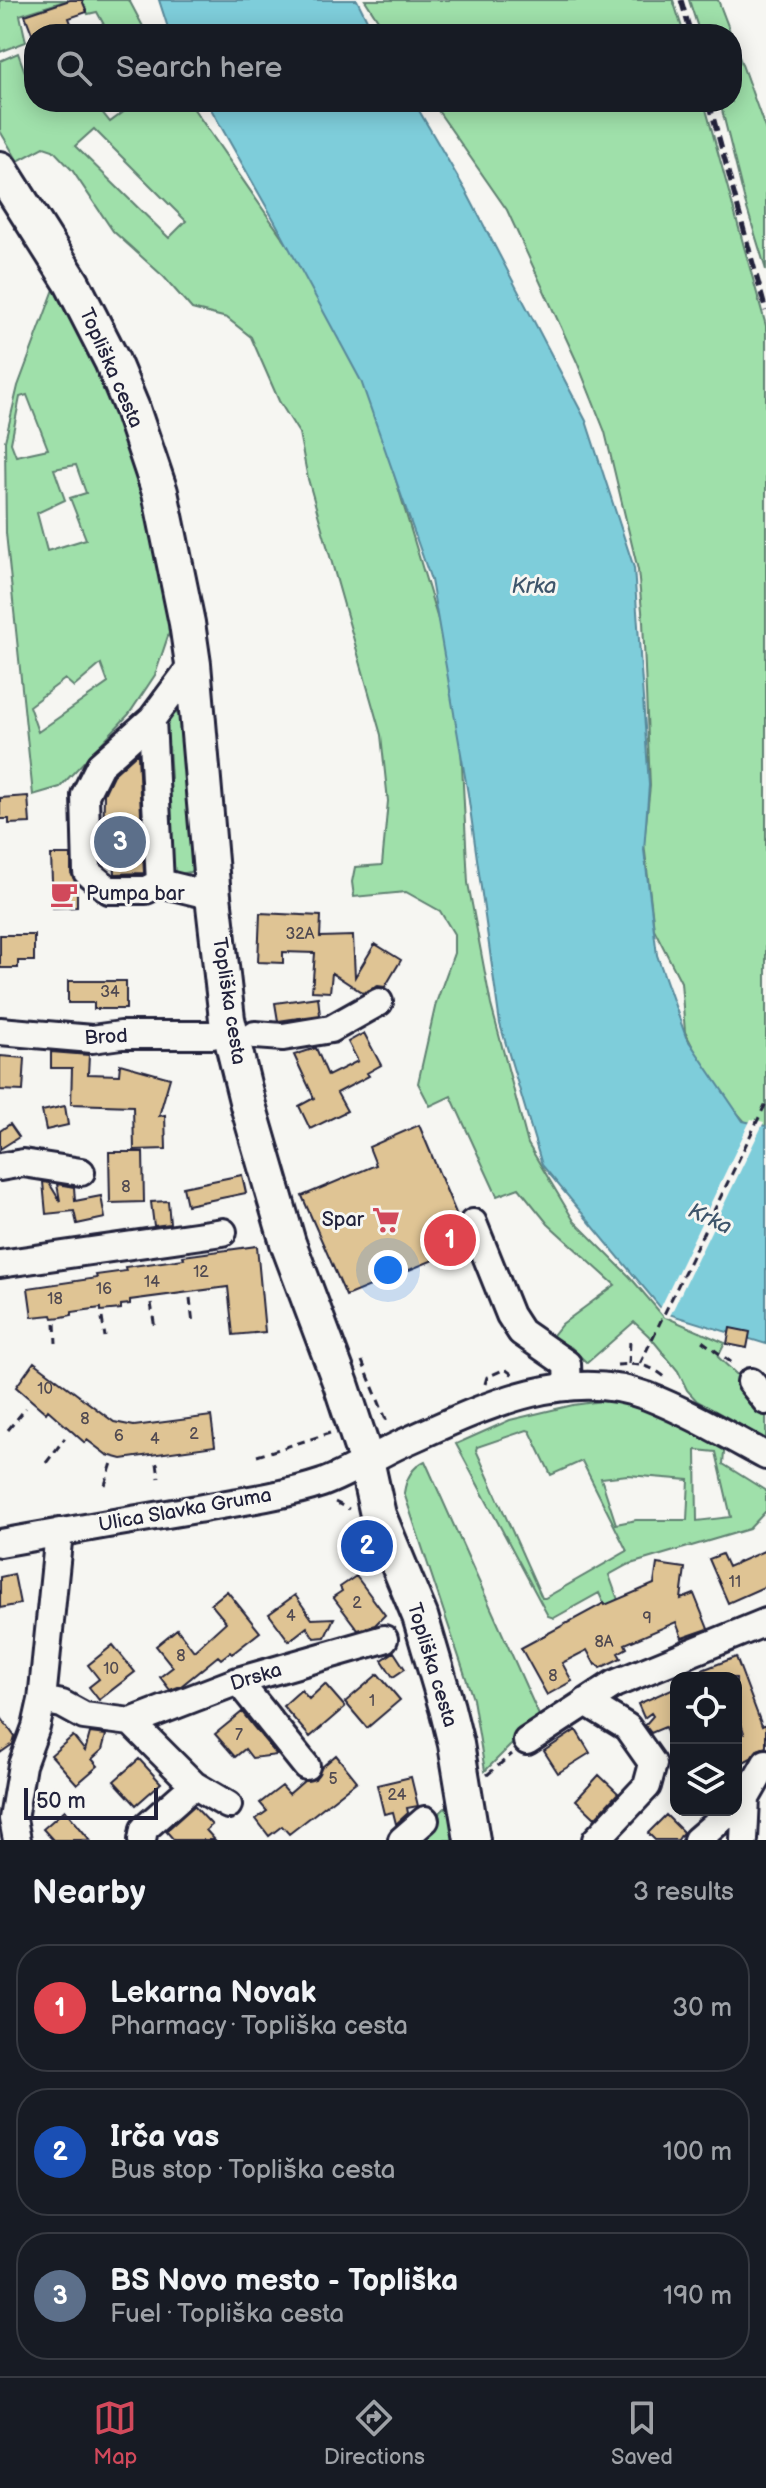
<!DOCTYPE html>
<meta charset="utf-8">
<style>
:root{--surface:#171b24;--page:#242831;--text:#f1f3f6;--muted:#9ea1a6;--line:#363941;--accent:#d1495b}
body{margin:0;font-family:"Balsamiq Sans",sans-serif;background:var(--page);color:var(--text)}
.controls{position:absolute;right:24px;bottom:24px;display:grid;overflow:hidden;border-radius:16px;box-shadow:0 4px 20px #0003}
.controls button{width:72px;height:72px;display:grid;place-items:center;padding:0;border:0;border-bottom:2px solid var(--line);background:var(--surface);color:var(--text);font:40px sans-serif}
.scale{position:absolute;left:24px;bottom:20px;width:134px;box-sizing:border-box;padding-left:8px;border:4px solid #22223b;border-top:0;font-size:22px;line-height:28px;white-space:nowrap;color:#22223b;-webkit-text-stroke:6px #f6f6f2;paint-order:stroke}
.you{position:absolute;left:388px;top:1270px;width:28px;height:28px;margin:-20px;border:6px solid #fff;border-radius:50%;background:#1a73e8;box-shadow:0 0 0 12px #1a73e833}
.badge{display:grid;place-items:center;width:52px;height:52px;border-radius:50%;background:var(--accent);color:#fff;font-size:26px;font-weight:700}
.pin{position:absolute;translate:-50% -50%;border:4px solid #fff;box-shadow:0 2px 8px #0006}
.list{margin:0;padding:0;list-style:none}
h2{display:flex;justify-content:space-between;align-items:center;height:104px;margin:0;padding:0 32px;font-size:34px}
h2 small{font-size:26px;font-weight:400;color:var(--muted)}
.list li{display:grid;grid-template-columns:52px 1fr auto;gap:24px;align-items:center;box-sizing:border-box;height:128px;margin:0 16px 16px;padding:0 16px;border:2px solid var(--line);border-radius:32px}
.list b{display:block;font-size:30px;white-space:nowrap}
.list p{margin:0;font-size:26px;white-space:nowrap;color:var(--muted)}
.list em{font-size:26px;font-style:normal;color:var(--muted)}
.icon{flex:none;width:44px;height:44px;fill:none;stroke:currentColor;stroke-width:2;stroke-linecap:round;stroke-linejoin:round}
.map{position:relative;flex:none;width:766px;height:1840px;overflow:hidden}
.search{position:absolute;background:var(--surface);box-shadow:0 4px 20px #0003;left:24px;right:24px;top:24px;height:88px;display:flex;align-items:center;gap:20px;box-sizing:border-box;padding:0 28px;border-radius:32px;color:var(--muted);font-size:30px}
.sheet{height:536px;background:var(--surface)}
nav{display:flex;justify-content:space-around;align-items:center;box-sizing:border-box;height:112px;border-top:2px solid var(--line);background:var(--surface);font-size:22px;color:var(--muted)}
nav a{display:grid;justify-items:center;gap:4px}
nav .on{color:var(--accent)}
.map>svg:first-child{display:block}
</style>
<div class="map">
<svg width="766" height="1840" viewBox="0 0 766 1840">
<rect width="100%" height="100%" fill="#f6f6f2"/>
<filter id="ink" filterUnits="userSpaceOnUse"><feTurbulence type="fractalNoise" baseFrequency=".0125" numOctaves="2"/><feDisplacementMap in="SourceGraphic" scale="16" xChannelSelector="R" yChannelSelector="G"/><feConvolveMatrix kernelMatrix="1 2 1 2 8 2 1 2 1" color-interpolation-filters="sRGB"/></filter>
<g filter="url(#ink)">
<path fill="#9fe0aa" stroke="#608172" stroke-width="2" fill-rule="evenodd" d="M0 0H68L20 15 26 42 0 52Z
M81 0H129L147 34H109L97 12 88 14Z
M365 0H673L684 34H387Z
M689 0H718L731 34H700Z
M732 37 766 131V270L745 202 720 102H732Z
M18 53 30 86H34V102H94L110 122 137 102H189L307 273 352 352 379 424 458 686 468 883 491 1005 528 1144 574 1221 630 1277 663 1316 725 1343 718 1357 748 1385 766 1408V1439L697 1401 687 1390 678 1371 651 1338 634 1322 587 1363 571 1347 550 1339 562 1324 615 1285 548 1224 519 1188 497 1196 451 1096 430 1106 418 1083 436 1003 454 953V934L440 911 406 892 354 897 352 882 355 867 382 865 388 801 381 735 308 479 299 433 279 401 251 337 227 318 192 309 164 277 113 231 72 170 53 150 44 147 18 161 16 158 0 131V61ZM94 129 186 221 169 238 75 146Z
M432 102H704L766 326V1127L746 1123 713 1086 685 1032 681 982 654 929 644 843 650 786 643 621 638 570 605 432 577 362 507 210Z
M56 284 74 315 136 461 167 595 169 633 155 675 129 714 60 787 33 795 6 533 5 441 18 386ZM27 395 48 449 16 456 11 443 20 397ZM76 465 86 493 70 498 86 539 47 551 37 513 65 500 54 469ZM101 664 108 683 38 732 29 706 65 679 74 687Z
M172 711 180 715 195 861 194 868 190 872 180 874 169 868 164 839 172 837V830H168L166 779 171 778 169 747 162 746 165 715Z
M602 1401 639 1403 725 1442 723 1464 766 1491V1511L749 1529 627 1565 609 1575 626 1622 615 1629 599 1593 554 1618 548 1616 456 1444 510 1420 573 1405ZM527 1430 530 1431 551 1475 582 1461 627 1551 545 1598H542L476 1450 477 1447ZM696 1450 716 1452 731 1517 697 1521ZM628 1475 689 1480 687 1520H636L616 1524 601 1478Z
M425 1461 542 1722 510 1746 485 1771 473 1699 404 1493C406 1479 412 1467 425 1461Z
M452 1804 460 1840H410L446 1807Z"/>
<path fill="#7ecdda" stroke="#59899a" stroke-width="2" d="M159 0H357L374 34H170Z
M207 102H414L467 193 586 421 634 568 649 785 644 850 657 955 686 1037 743 1121 766 1126V1344L665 1313 542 1165 500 1024 468 794 431 580 361 381 274 220Z"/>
<path fill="#f6f6f2" d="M751 1119 764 1122 669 1318 664 1317 659 1311Z"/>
<path fill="#dfc494" stroke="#22223b" stroke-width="2" d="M70 0H82L87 12 69 18 75 34H34L33 36 25 15Z
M135 755H138L144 873 115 874 114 855H103L104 794 113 775Z
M28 796 30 823 9 824V819H0V798Z
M51 855H71V873L77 884V907L53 908Z
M260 913 321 916 320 937 353 936 355 977 375 944 401 960 385 987 378 986 363 993 332 973 330 992 312 991 315 953 283 952V963L258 962Z
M0 935H34V961H18V968H0Z
M68 981H126V1009H94V1003H68Z
M318 997 320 1015 278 1021 275 1003Z
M364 1033 381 1065 367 1073 369 1076 337 1093 347 1111 310 1129 299 1106 314 1098 294 1055 316 1048 328 1076 358 1061 348 1042Z
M51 1052 89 1055 88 1074 119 1075 120 1064 170 1078 159 1116 165 1115 166 1149 134 1150 133 1106 71 1104 72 1068H51Z
M0 1056 25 1058 23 1091 0 1090Z
M65 1106 68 1125 46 1130 42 1111Z
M10 1124 19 1137 0 1149V1131Z
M419 1125 458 1218V1228L465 1247 346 1296 302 1196 376 1165 369 1147Z
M109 1152H143L144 1202 110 1203Z
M242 1175 246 1193 187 1205 183 1187Z
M43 1182 49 1183 60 1201 57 1184 74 1187 75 1201 101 1196 105 1218 77 1224 74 1211 46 1214Z
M168 1201 170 1224 154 1226 151 1202Z
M257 1246 265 1332 233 1335 228 1287 130 1300V1304L121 1305V1309L101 1311V1308L72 1312V1315L62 1317 53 1318 52 1315 32 1317 28 1288 97 1278 96 1275 126 1271 125 1267 184 1259 183 1256Z
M730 1328 750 1332 747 1348 727 1344Z
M34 1362 114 1422 134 1426 211 1416 215 1446 122 1459 107 1455 87 1440 85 1443 48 1410 46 1413 16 1387Z
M766 1550V1586L728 1603 709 1559 722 1554 728 1567Z
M657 1564 685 1568 681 1599 694 1594 708 1629 682 1638 676 1622 625 1644 627 1648 618 1653 621 1658 600 1668 597 1664 595 1665 587 1650 562 1663 572 1681 547 1695 521 1648 604 1603 605 1605 654 1584Z
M14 1574 20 1604 0 1608V1577Z
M356 1576 385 1615 375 1625 358 1630 333 1597 342 1591 340 1587Z
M227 1591 260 1632 232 1654 230 1652 221 1659 218 1656 181 1686 170 1690 160 1677 173 1667 156 1646 177 1629 194 1651 226 1622 211 1604Z
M295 1595 312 1619 334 1618 325 1637 314 1638 307 1627 289 1641 269 1614Z
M113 1645 135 1672 99 1700 89 1687 99 1679 88 1665Z
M394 1652 405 1669 393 1677 382 1660Z
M736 1657 762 1726 766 1724V1747L757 1750 751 1758 736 1766V1738L744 1733 736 1707V1678L684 1677Z
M378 1674 400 1700 367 1728 345 1702Z
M325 1684 345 1707 310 1737 283 1706 301 1690 309 1699Z
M676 1687V1752H674L665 1727 651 1733 645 1725 653 1716 651 1713 644 1718 638 1704Z
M242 1712 253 1726 277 1755 252 1758 245 1749 235 1757 215 1734Z
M0 1716 15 1737 13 1744 0 1753Z
M576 1730 590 1753 558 1773 544 1751Z
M90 1733 106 1735 102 1750 92 1759 98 1766 77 1784 51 1755 73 1736 85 1751Z
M336 1755 357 1781 289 1834 282 1826 269 1836 256 1819 267 1811 260 1803 282 1786 289 1794 304 1781 315 1779 322 1767Z
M139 1759 161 1783 136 1805 114 1781Z
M599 1775 618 1793 595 1818 576 1800Z
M411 1777 418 1806 407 1808 408 1813 396 1824 393 1812 384 1814 377 1785Z
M194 1806 212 1825 206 1830 215 1840H174L166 1831Z
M65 1810 90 1840H53L43 1829Z
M666 1815 683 1832 678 1840H655L648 1833Z"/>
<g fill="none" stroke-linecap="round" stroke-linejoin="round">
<g stroke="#22223b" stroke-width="32">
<path id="minor" d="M193 664 152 719 160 883 213 896
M152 719 100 765 85 795 87 872 109 890H146L160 883
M0 1031 92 1039 121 1035H212
M255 1035 283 1037 331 1029 379 1002
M0 1167 23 1163 81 1172
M473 1223 510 1315 521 1332 567 1364 568 1387
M0 1264 223 1232
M751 1382 766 1401
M0 1543C66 1531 131 1520 197 1509 238 1502 283 1496 322 1483 350 1473 376 1455 403 1443 477 1410 564 1365 647 1396 688 1412 727 1435 766 1456
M238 1681 306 1766
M42 1700 62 1704 84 1716 131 1722 238 1681 384 1639
M586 1702 627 1727 653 1764 647 1786 596 1840
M131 1722 194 1785 228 1805
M527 1741 614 1684 766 1622
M17 1840 13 1819 22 1765 36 1727 42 1700 59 1532
M142 1840 144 1829 194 1785
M402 1840 425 1820
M697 1840 732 1810
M744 1840 746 1798 766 1763"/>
</g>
<g stroke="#22223b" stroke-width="40">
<path id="major" d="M0 169 72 283 112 361 132 409 160 492 187 623 193 664 213 896 227 1019 248 1105 288 1243 341 1384 366 1460 378 1515 420 1616 447 1708 456 1744 472 1840"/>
</g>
<path stroke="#22223b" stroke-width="3" stroke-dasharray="8 6" stroke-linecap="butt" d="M190 1298 193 1324
M151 1303 155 1329
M102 1318 105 1337
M55 1323 56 1343
M702 1341 735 1365
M362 1361 388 1424
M629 1364 630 1340
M640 1364 766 1103
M617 1365C638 1363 653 1365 668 1380
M485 1384 487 1377 505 1369 513 1375
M8 1430 26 1408
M257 1456 330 1433
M46 1463 65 1438
M157 1463 159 1478
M105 1485 112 1463
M335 1502 349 1509
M487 1775 512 1754"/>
<use href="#minor" stroke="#f6f6f2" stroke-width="26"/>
<use href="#major" stroke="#f6f6f2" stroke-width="34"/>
<path stroke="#22223b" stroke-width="5" stroke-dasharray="12 6" stroke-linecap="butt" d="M681 0 691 34
M709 102 766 311"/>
</g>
</g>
<defs>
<g id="cafe-bare" transform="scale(2.16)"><path d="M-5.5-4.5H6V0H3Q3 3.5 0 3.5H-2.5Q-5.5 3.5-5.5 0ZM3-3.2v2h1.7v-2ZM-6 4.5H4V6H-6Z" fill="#d1495b" stroke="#f6f6f2" stroke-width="2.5" paint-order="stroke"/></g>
<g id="supermarket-bare" transform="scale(2.16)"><path d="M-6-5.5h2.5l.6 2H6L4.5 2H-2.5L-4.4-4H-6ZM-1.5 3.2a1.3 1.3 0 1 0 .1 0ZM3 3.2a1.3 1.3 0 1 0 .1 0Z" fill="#d1495b" stroke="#f6f6f2" stroke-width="2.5" paint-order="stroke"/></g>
</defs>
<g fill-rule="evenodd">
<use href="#cafe-bare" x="64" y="894"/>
<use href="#supermarket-bare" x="386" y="1220"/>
</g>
<g text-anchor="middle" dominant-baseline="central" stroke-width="6" stroke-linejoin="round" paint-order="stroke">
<g font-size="16" fill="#514a51">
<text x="300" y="934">32A</text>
<text x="110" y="992">34</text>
<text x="126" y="1187">8</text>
<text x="201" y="1272">12</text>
<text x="152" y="1282">14</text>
<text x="104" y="1289">16</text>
<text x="55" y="1299">18</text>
<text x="45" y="1389">10</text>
<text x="85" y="1419">8</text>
<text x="194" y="1434">2</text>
<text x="119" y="1436">6</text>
<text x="155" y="1439">4</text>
<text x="735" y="1582">11</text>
<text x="357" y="1603">2</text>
<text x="291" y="1616">4</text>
<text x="647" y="1618">9</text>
<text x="604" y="1642">8A</text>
<text x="181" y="1656">8</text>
<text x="111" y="1669">10</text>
<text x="553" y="1676">8</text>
<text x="372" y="1701">1</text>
<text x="239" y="1735">7</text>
<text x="333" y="1779">5</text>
<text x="397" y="1795">24</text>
</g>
<g font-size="20" fill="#22223b" stroke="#f6f6f2">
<text transform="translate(111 368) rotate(66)">Topliška cesta</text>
<text transform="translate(229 1001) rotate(81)">Topliška cesta</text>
<text transform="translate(106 1037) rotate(-3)">Brod</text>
<text transform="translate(185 1510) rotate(-10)">Ulica Slavka Gruma</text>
<text transform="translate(432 1665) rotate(73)">Topliška cesta</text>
<text transform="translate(256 1677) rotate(-17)">Drska</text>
</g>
<g font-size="20" fill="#22223b" stroke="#f6f6f2" text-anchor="start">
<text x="86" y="894">Pumpa bar</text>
<text x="364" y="1220" text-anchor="end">Spar</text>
</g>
<g font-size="22" font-style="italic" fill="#3e556b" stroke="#f6f6f2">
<text x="534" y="586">Krka</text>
<text transform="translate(710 1219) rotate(25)">Krka</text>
</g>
</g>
</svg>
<div class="controls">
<button><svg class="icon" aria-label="locate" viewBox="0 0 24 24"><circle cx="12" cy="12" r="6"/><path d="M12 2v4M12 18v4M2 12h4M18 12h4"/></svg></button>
<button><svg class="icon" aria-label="layers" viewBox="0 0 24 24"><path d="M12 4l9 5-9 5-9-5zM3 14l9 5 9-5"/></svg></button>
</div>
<div class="scale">50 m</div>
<div class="you"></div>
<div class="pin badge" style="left:450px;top:1240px;background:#e0444e">1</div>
<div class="pin badge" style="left:367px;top:1546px;background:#1a4fb4">2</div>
<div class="pin badge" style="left:120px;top:842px;background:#5c6f8a">3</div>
<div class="search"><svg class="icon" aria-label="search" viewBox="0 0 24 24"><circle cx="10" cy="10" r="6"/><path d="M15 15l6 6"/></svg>Search here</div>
</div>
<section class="sheet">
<h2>Nearby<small>3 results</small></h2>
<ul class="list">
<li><span class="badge" style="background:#e0444e">1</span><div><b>Lekarna Novak</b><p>Pharmacy · Topliška cesta</p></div><em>30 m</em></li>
<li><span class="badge" style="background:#1a4fb4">2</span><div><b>Irča vas</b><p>Bus stop · Topliška cesta</p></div><em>100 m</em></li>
<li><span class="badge" style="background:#5c6f8a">3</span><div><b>BS Novo mesto - Topliška</b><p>Fuel · Topliška cesta</p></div><em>190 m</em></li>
</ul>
</section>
<nav>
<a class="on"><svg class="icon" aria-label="map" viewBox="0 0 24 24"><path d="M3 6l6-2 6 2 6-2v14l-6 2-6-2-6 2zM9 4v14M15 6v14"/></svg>Map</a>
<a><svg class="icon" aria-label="directions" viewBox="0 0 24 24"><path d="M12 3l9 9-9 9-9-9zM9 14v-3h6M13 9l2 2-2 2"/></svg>Directions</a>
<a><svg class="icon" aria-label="saved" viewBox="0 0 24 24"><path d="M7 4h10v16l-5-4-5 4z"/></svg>Saved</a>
</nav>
